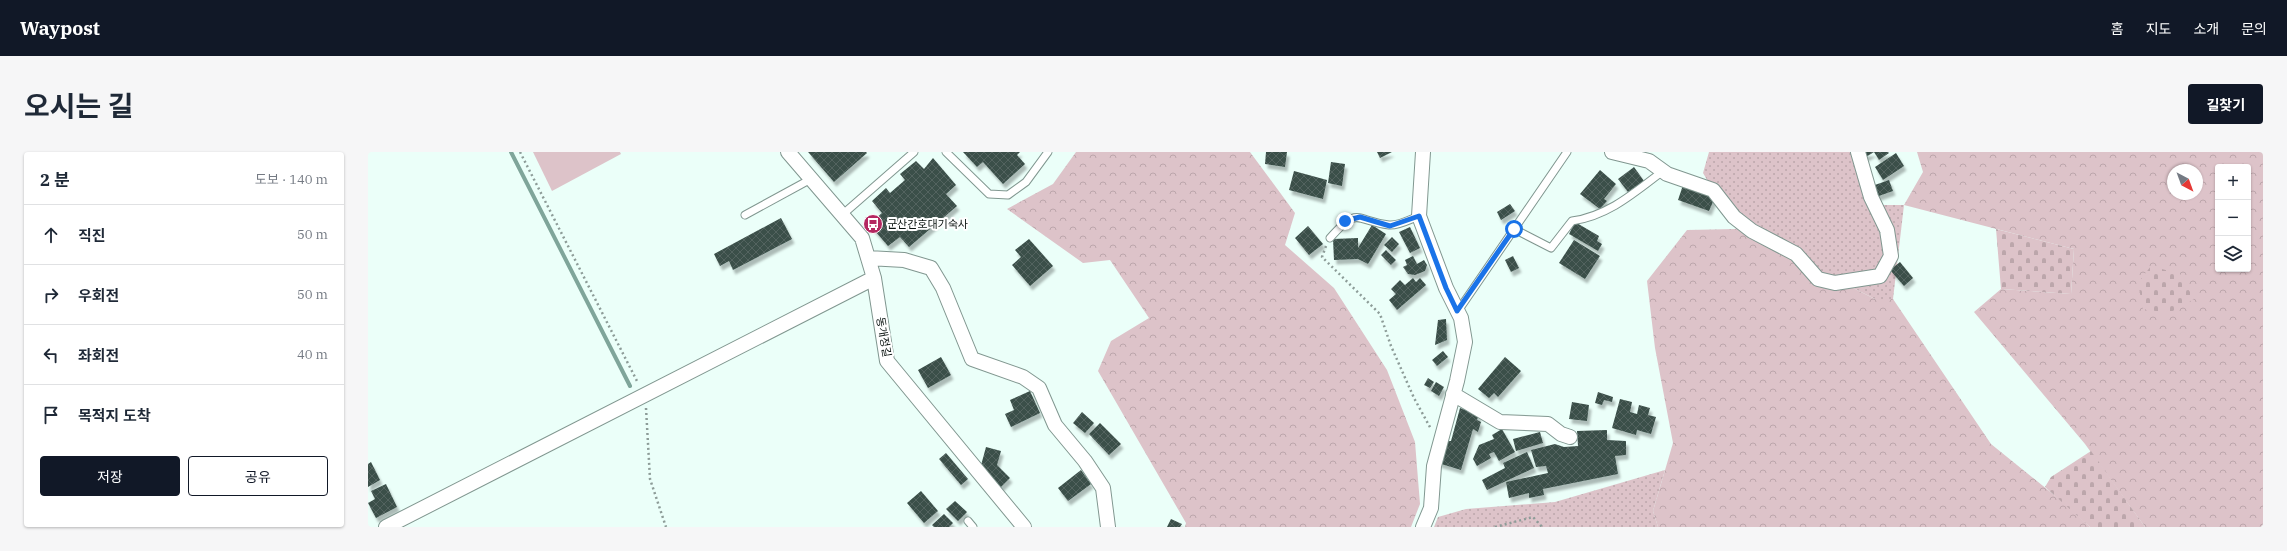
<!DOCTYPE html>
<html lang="ko">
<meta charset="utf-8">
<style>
:root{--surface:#fff;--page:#f6f6f7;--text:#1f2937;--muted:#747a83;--line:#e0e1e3;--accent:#111827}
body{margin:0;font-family:"IBM Plex Serif","Noto Sans KR",serif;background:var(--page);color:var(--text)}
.controls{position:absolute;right:12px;top:12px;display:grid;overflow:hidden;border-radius:4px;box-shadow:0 1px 3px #0004}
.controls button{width:36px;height:36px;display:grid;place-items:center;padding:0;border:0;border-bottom:1px solid var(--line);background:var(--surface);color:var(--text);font:20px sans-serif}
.compass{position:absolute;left:1799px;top:12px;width:36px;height:36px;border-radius:50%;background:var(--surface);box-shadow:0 1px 3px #0004;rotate:139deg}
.stop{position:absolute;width:12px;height:12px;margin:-9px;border:3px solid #1a73e8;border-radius:50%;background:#fff}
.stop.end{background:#1a73e8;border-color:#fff;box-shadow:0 1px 4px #0008}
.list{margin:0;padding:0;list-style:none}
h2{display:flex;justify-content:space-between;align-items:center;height:52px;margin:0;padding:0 16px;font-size:17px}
h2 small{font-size:13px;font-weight:400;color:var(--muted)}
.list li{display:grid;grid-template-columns:26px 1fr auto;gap:12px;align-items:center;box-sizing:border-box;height:60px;padding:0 16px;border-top:1px solid var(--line)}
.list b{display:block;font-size:15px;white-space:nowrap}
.list em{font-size:13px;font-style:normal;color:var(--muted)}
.actions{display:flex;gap:8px;padding:12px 16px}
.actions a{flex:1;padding:9px 0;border:1px solid var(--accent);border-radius:4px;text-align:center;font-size:14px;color:var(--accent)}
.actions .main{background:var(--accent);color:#fff}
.icon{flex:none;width:22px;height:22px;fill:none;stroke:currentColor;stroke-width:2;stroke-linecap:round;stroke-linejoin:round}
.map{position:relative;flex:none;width:1895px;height:375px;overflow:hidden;border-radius:4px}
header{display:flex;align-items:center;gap:24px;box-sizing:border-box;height:56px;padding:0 20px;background:var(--accent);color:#fff}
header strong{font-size:19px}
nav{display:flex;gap:22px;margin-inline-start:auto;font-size:14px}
.intro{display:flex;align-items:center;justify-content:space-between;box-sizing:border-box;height:96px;padding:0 24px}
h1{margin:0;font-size:28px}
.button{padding:10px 18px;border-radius:4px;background:var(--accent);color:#fff;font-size:14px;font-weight:700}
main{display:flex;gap:24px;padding:0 24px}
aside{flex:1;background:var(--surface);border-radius:4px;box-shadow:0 1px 3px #0004}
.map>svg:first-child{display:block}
</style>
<header>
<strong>Waypost</strong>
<nav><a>홈</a><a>지도</a><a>소개</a><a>문의</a></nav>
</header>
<div class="intro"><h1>오시는 길</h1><a class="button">길찾기</a></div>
<main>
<aside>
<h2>2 분<small>도보 · 140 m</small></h2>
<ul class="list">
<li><svg class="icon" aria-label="ahead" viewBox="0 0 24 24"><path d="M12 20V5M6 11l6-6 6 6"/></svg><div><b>직진</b></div><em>50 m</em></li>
<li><svg class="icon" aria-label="right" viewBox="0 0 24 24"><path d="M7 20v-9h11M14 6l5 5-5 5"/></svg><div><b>우회전</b></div><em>50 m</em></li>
<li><svg class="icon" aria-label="left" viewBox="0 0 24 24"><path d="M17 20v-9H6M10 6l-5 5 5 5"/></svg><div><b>좌회전</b></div><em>40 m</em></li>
<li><svg class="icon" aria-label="arrive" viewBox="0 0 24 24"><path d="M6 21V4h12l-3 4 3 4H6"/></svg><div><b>목적지 도착</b></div></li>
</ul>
<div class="actions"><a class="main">저장</a><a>공유</a></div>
</aside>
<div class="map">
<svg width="1895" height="375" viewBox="0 0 1895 375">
<defs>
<pattern id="grass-dots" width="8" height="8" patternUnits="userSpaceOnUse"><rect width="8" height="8" fill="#ddc3c9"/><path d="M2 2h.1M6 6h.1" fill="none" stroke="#bca6ab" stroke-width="1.8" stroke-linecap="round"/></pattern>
<pattern id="forest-crowns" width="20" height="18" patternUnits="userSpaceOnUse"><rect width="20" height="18" fill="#ddc3c9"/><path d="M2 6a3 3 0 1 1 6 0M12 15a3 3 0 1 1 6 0" fill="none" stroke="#bca6ab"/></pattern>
<pattern id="cemetery-stones" width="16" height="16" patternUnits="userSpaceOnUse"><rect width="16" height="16" fill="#ddc3c9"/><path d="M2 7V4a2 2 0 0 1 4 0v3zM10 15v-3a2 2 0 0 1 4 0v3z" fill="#bca6ab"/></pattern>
<pattern id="building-cross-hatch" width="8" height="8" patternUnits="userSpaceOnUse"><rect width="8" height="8" fill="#3b4f49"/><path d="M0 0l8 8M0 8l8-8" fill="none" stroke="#53645f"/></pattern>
<filter id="shadow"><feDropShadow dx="2.5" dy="4.5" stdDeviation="1" flood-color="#0004"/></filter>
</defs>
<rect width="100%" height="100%" fill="#ebfff9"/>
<path fill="url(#grass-dots)" d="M1341 0H1493L1515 53H1536L1525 147H1507L1368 77 1335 21Z
M1297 318 1285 359 1290 375H1066L1070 365 1098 357 1187 350Z"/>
<path fill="url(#forest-crowns)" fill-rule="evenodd" d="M708 0H882L927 61 917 93 966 136 1019 218 1047 290 1052 352 1043 375H817L818 371 730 219 743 189 781 166 742 108 715 111 639 57 685 32Z
M1549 0H1895V375H1777L1717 292 1606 160 1633 137 1703 142 1706 97 1536 53 1555 20ZM1850 15H1880V117H1850ZM1805 18H1829V42H1805Z
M1368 77 1507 147H1525L1623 292 1701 355 1722 375H1290L1285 359 1305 291 1287 196 1279 129 1319 78Z"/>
<path fill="url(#cemetery-stones)" d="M1628 77 1706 97 1703 142 1633 137Z
M1783 114 1812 122 1826 147 1801 161 1775 157 1770 131Z
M1723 299 1777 375H1722L1677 335 1683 325Z"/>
<path fill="#ddc3c9" d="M165 0H252L253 2 184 39Z"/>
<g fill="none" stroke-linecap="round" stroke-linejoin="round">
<path stroke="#7fa59a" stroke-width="4" d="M143 0 262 234"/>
</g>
<path fill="url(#building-cross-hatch)" filter="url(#shadow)" d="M440 0H498L499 1 466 30Z
M595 0H652L649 3 657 12 635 32 615 10 609 15Z
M898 0H919L917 15 897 12Z
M1009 0H1024L1012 6Z
M1494 0H1520L1521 1 1511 8 1506 0 1498 5Z
M1528 1 1536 14 1515 28 1507 15Z
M565 6 588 33 578 42 589 54 541 95 532 85 520 94 501 72 514 61 504 49 518 36 522 41 537 28 532 22 548 9 556 17Z
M963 10 977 12 974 34 960 31Z
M1266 15 1276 29 1260 40 1250 27Z
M1232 18 1248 32 1236 47 1239 49 1232 57 1212 42Z
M926 19 959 28 955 47 921 38Z
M1521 28 1525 39 1508 45 1504 34Z
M1315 33 1347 45 1341 59 1310 48Z
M1142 52 1147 59 1133 68 1129 60Z
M413 66 424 87 365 118 361 109 352 114 346 102Z
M1207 70 1231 84 1229 89 1234 92 1230 99 1201 82Z
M1004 73 1018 82 1000 112 990 107 966 108 965 87 990 86V96Z
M940 74 955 92 941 103 927 86Z
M1042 75 1052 96 1042 101 1031 80Z
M1024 85 1031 92 1024 100 1016 93Z
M661 87 685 114 662 134 644 113 653 105 647 98Z
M1206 88 1232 104 1217 127 1191 111Z
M1018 98 1028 108 1023 113 1013 103Z
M1045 104 1049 112 1056 108 1059 113 1057 119 1047 123 1040 122 1035 115 1039 113 1037 108Z
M1145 104 1151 116 1143 120 1137 108Z
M1532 110 1545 126 1536 134 1522 118Z
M1045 126 1048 130 1052 126 1058 133 1029 158 1021 148 1028 142 1023 137 1032 128 1037 133Z
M1078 167 1079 188 1067 193 1070 168Z
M1075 199 1080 205 1069 214 1064 208Z
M573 205 583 223 560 236 550 218Z
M1137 205 1153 219 1130 245 1126 241 1121 246 1110 237Z
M1060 226 1066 230 1062 236 1056 233Z
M1068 230 1076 235 1071 244 1063 239Z
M662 239 672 261 643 275 637 262 646 258 642 248Z
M1230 240 1245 245 1244 250 1236 248 1234 253 1227 251Z
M1252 247 1264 250 1262 260 1269 262 1271 253 1282 256 1280 263 1288 265 1283 282 1269 278 1268 283 1244 276Z
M1204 250 1221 253 1219 269 1201 267Z
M1092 256 1111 263 1109 268 1113 270 1110 280 1105 277 1093 318 1070 311 1077 289H1083Z
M714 260 726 271 717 281 705 271Z
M732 271 753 292 741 303 721 282Z
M1134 277 1147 300 1131 309 1126 300 1121 302 1123 306 1109 314 1105 307 1111 293 1126 287 1124 283Z
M1239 278V288L1258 289V303L1247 304 1250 322 1175 337 1176 343 1161 346V341L1141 346 1138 330 1180 321 1178 314 1168 315 1163 298 1187 292 1196 295 1210 294 1209 279Z
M1172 280 1175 291 1148 299 1145 287Z
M618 295 633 299 629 313 642 326 632 336 612 317Z
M1159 300 1166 316 1119 338 1114 328 1137 316 1135 311Z
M578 301 600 327 593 333 571 307Z
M3 310 12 328 0 335V312Z
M713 318 723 332 700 349 690 336Z
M18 332 29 355 8 366 0 351 7 347 3 339Z
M553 339 570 359 556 371 539 351Z
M587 349 599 360 590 369 578 357Z
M576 362 585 371 581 375H566L564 373Z
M803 367 814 372 812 375H799Z"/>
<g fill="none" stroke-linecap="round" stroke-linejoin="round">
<g stroke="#819790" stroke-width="9">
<path id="lane" d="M578 0 621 42 640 43 658 30 680 0
M377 63 443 27
M474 63 546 0
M1146 77 1183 96 1204 69C1240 64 1266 41 1295 19
M962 86C991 53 987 69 1021 73 1030 74 1043 67 1051 64
M1090 159 1199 0
M600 369 605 375"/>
</g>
<g stroke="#819790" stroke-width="16">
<path id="street" d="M420 0 494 86 506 126 519 209 656 375
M1244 0 1281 9 1299 22 1345 38 1366 65 1384 79 1428 102 1450 127 1467 131 1512 124 1523 104 1519 78 1503 45 1490 0
M500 106 536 108 563 116 575 136 604 207 655 225 671 236 687 273 717 309 735 336 740 375
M1085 242 1132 270 1180 272 1193 282 1202 285
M18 375 506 126
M1055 375 1063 356 1066 314 1089 229 1097 190 1093 166 1078 136 1051 64 1055 0"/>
</g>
<path stroke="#8d9c98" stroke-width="2.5" stroke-dasharray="2 3" stroke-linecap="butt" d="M152 0 270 231
M958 94 954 105 1012 162 1023 194 1046 246 1063 277
M278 256 282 327 298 375
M1127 375 1165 365 1174 375"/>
<use href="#lane" stroke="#fff" stroke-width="7"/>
<use href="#street" stroke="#fff" stroke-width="14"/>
</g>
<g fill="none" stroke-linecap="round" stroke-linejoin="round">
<path stroke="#1a73e8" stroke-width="5" d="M977 69 992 65 1022 74 1051 64 1078 136 1089 159 1146 77"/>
</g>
<defs>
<g id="bus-disc" transform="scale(1)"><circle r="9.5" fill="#b42861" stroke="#fff"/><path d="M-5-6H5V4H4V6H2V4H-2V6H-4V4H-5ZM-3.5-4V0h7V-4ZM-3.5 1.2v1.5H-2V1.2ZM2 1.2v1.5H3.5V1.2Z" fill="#fff"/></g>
</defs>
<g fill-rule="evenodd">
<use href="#bus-disc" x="505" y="72"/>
</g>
<g text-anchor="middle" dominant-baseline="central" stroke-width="4" stroke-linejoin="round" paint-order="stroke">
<g font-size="11" fill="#09120f" stroke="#fff" text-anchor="start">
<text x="519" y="72">군산간호대기숙사</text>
</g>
<g font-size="11" fill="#09120f" stroke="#fff">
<text transform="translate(516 185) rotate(80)">동개정길</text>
</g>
</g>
</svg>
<div class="controls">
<button>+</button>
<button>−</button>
<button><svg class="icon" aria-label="layers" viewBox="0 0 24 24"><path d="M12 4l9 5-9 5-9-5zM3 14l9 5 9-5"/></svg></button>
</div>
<svg class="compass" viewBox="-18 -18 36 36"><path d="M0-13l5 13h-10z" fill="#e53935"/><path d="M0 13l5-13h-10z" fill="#747a83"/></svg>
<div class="stop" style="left:1146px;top:77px"></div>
<div class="stop end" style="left:977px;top:69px"></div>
</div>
</main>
